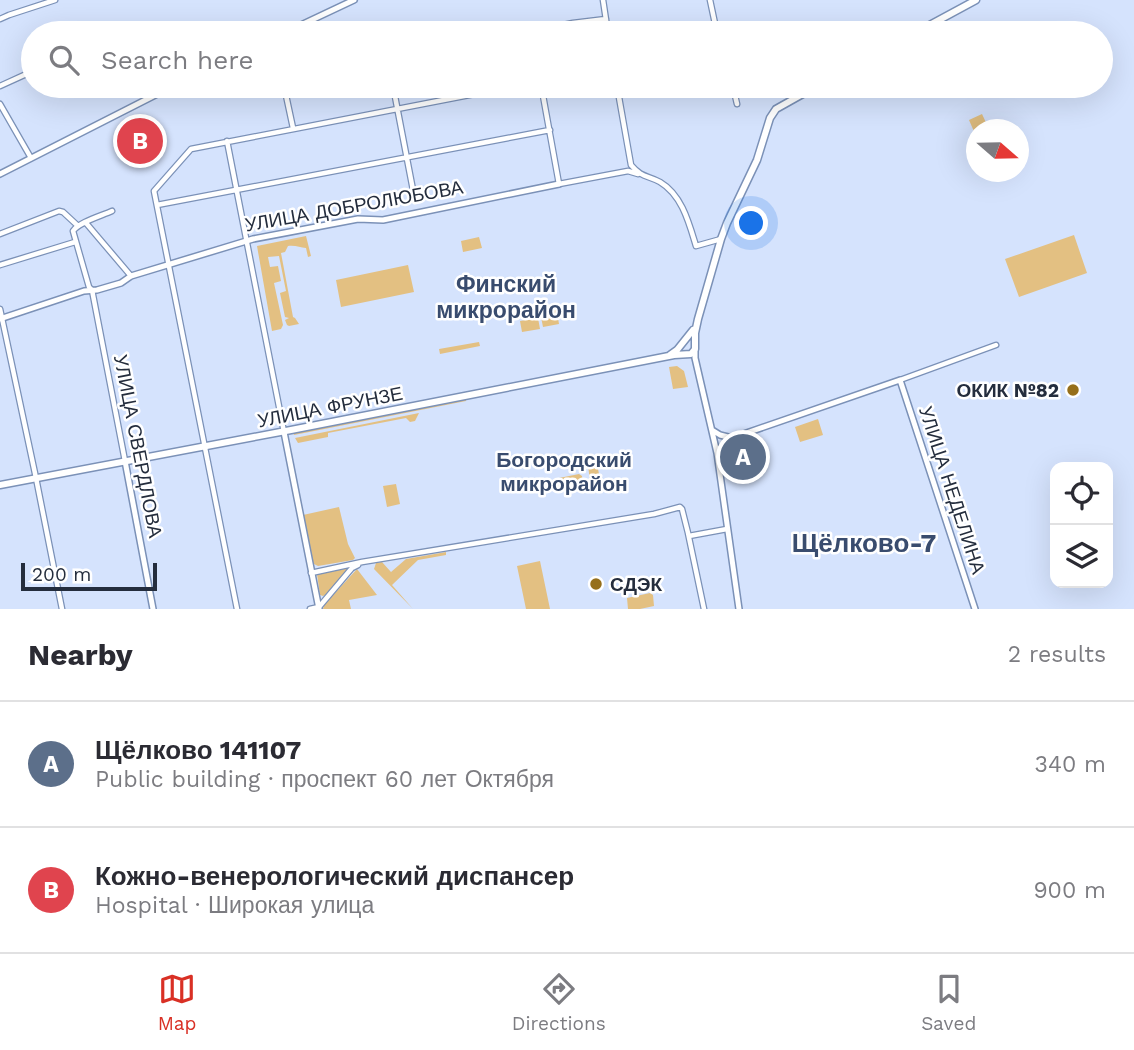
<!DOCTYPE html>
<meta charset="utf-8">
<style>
:root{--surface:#fff;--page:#f7f7f7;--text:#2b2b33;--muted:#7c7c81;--line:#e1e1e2;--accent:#d93025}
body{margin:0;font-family:"Work Sans",sans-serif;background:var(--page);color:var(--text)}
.controls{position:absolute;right:21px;bottom:21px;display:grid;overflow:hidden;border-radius:14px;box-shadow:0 7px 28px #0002}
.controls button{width:63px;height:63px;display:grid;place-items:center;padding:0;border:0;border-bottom:2px solid var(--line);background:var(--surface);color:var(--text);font:35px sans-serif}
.compass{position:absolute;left:966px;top:119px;width:63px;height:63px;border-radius:50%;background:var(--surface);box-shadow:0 7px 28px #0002;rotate:110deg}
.scale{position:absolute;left:21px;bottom:18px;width:136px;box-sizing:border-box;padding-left:7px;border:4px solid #242d3d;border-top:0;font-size:19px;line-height:24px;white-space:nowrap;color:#242d3d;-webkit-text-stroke:5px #fff;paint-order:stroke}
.you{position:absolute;left:752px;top:224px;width:24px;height:24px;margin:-18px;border:5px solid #fff;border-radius:50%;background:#1a73e8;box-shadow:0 0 0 10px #1a73e833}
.badge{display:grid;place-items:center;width:46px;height:46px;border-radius:50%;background:var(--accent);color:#fff;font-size:23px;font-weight:700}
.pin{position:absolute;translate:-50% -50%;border:4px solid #fff;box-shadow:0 2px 7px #0006}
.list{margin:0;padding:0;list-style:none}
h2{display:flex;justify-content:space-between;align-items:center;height:91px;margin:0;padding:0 28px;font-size:30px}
h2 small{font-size:23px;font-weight:400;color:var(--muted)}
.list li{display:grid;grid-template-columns:46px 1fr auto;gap:21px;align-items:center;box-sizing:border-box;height:126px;padding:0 28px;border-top:2px solid var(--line)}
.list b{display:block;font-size:26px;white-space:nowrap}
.list p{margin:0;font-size:23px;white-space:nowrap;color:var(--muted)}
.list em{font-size:23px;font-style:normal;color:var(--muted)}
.icon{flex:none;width:38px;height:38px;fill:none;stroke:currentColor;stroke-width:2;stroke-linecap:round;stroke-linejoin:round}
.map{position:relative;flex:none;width:1134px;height:609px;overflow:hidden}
.search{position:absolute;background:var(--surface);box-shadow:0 7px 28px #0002;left:21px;right:21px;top:21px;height:77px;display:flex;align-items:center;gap:18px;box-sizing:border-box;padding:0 24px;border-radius:38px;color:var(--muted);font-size:26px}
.sheet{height:343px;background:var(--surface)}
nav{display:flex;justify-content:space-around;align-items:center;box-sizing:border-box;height:98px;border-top:2px solid var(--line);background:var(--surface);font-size:19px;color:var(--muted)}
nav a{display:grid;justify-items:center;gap:4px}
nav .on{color:var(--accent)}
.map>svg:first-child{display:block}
</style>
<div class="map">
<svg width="1134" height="609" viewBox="0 0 1134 609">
<rect width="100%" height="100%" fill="#d5e3fd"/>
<path fill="#e3c082" d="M982 114 989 129 976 130V136L969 120Z
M1074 235 1087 273 1019 297 1005 259Z
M306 236 311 256 308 257 306 248C300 248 296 245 288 246L285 252 281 253 293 317 295 318 299 324 289 326 287 325 285 320 289 318 285 317 280 293 286 291 279 256 268 257 270 267 278 266 281 281 274 283 283 325 281 329 272 331 257 246Z
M479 237 482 248 463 252 461 241Z
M408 265 414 292 341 307 336 280Z
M563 308 565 317 558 318 559 324 543 327 540 312Z
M538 318 540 329 522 332 520 321Z
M479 342 480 346 440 354 439 349Z
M677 366 684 371 688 387 673 389 669 367Z
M466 399V401L294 435 293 432Z
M419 413 415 421 410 422 406 418 328 433V437L298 443 295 438Z
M818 419 823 435 800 442 795 427Z
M597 464 600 479 595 487H591L588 466Z
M579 474 582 476 583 485 582 487 556 491 554 479Z
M396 484 400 504 387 507 383 486Z
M339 507 348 544 355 558 353 560 318 566 314 564 312 561 303 515Z
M446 552V555L418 560 392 585 413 609 374 569 376 563 382 562 391 572 406 559Z
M540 561 550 609H526L517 566Z
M349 568 325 595 323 596 320 595 317 574Z
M357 569 377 595 349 600 351 609H323L324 605Z
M650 593 653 595 654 606 640 609H628L627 598Z"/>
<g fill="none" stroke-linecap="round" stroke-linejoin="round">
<g stroke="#7b91b7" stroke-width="7">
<path id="minor" d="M603 0 608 33
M710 0 717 33
M0 19 9 15 55 0
M125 33H127
M524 33 573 23 606 19
M0 86 33 71
M284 86 293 128
M393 86 413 190
M540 86 542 90 559 184 628 171 638 174
M617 86 631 165C642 178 647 175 660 182 682 195 689 223 696 246L721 239
M731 86 734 91 737 104
M285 90 295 86
M0 104 31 158
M227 141 284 432
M157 205 550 130
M112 211C101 216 79 222 73 231L89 287 92 290 125 461
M86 223 131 276
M0 234 59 211 63 212 77 225
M0 265 75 242
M0 309 36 478 62 609
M900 380 996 345
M689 536 727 529
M311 573 362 562 654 514 680 507 682 509 688 533 704 609
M237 609 154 191 191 149 516 86
M310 609 319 607 352 568 358 565"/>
</g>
<g stroke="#7b91b7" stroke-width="8">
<path id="tertiary" d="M284 33 354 0
M0 174 173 86
M0 319 84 291 97 290 121 283 131 276 253 239 358 219 383 220 559 184
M695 350V358L717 453 739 609
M712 430 720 435 732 438 900 380 975 609
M284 432 319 609
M125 461 153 609"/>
</g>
<g stroke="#7b91b7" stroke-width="9">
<path id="secondary" d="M915 33 976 0
M670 355 677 350 693 330
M0 485 291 430 674 355 691 354 695 349V333L698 319 721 239 727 223 757 160 770 118 776 109 817 86"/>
</g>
<use href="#minor" stroke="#fff" stroke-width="4.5"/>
<use href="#tertiary" stroke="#fff" stroke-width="5"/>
<use href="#secondary" stroke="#fff" stroke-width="6"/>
</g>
<g fill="#966f1a" stroke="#fff" stroke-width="2.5">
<circle cx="1073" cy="390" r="7"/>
<circle cx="596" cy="584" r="7"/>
</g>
<g text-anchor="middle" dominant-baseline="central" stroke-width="5" stroke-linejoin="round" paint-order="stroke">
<g font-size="19" fill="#242d3d" stroke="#fff">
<text transform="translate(354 206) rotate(-10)">УЛИЦА ДОБРОЛЮБОВА</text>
<text transform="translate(330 407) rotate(-11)">УЛИЦА ФРУНЗЕ</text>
<text transform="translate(138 446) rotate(79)">УЛИЦА СВЕРДЛОВА</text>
<text transform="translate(952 490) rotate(72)">УЛИЦА НЕДЕЛИНА</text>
</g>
<g font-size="19" font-weight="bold" fill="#242d3d" stroke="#fff" text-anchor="end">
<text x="1059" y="390">ОКИК №82</text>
<text x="610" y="584" text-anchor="start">СДЭК</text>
</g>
<g font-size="21" font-weight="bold" fill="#394c6e" stroke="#fff">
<text x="564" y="459">Богородский<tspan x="564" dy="24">микрорайон</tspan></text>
</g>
<g font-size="23" font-weight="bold" fill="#394c6e" stroke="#fff">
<text x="506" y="284">Финский<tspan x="506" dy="26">микрорайон</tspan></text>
</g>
<g font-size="26" font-weight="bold" fill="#394c6e" stroke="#fff">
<text x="864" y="543">Щёлково-7</text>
</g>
</g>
</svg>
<div class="controls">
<button><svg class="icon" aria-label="locate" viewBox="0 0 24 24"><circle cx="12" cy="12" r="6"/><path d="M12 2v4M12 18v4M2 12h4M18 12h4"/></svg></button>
<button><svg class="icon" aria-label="layers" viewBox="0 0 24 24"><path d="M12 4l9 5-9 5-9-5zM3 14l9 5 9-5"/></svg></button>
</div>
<svg class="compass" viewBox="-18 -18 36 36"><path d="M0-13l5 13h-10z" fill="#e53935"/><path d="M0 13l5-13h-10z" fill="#7c7c81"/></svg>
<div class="scale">200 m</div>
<div class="you"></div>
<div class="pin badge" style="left:743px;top:457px;background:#5c6f8a">A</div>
<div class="pin badge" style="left:140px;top:141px;background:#e0444e">B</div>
<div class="search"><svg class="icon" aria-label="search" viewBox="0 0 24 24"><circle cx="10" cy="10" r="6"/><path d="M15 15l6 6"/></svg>Search here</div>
</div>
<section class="sheet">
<h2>Nearby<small>2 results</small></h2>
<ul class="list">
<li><span class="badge" style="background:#5c6f8a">A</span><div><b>Щёлково 141107</b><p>Public building · проспект 60 лет Октября</p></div><em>340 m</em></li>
<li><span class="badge" style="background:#e0444e">B</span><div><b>Кожно-венерологический диспансер</b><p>Hospital · Широкая улица</p></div><em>900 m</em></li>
</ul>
</section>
<nav>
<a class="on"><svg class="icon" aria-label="map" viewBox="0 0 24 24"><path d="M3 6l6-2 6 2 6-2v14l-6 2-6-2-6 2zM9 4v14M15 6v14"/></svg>Map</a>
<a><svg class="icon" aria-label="directions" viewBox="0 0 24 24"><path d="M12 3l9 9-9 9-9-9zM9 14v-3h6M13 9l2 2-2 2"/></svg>Directions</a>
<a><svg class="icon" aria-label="saved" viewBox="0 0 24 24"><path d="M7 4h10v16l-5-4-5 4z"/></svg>Saved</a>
</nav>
